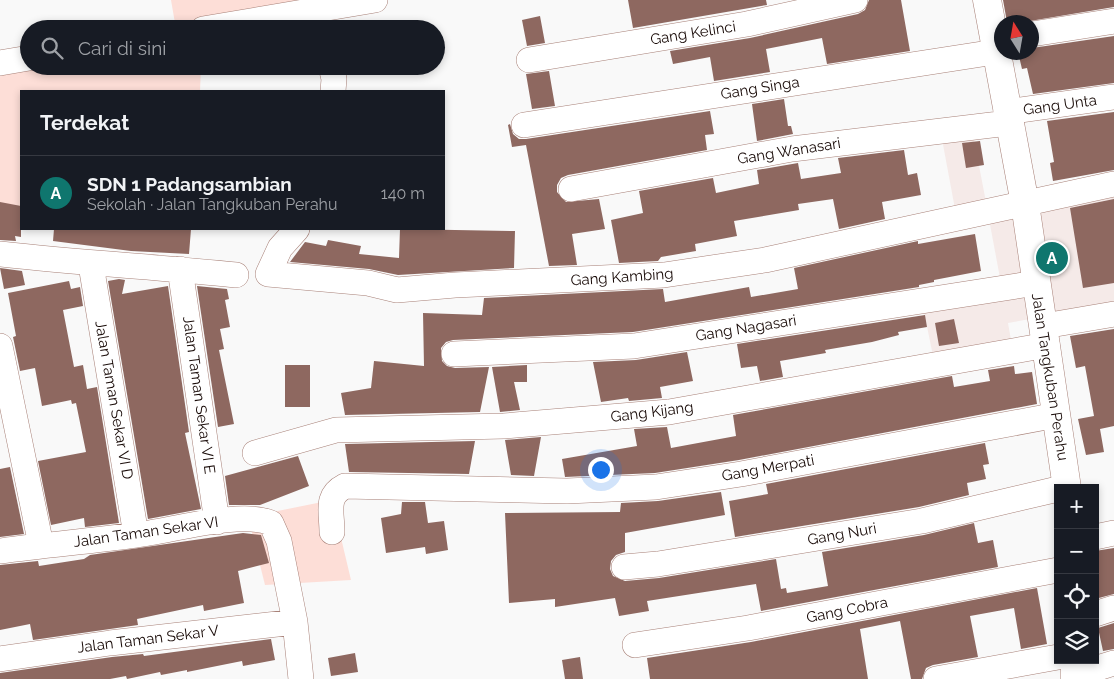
<!DOCTYPE html>
<html lang="id">
<meta charset="utf-8">
<style>
:root{--surface:#171b24;--page:#242831;--text:#f1f3f6;--muted:#9ea1a6;--line:#363941;--accent:#0f766e}
body{margin:0;font-family:Raleway,sans-serif;background:var(--page);color:var(--text)}
.controls{position:absolute;right:15px;bottom:15px;display:grid;overflow:hidden;border-radius:0px;box-shadow:0 2px 8px #0003}
.controls button{width:45px;height:45px;display:grid;place-items:center;padding:0;border:0;border-bottom:1px solid var(--line);background:var(--surface);color:var(--text);font:25px sans-serif}
.compass{position:absolute;left:994px;top:15px;width:45px;height:45px;border-radius:50%;background:var(--surface);box-shadow:0 2px 8px #0003;rotate:349deg}
.you{position:absolute;left:600px;top:469px;width:18px;height:18px;margin:-12px;border:4px solid #fff;border-radius:50%;background:#1a73e8;box-shadow:0 0 0 8px #1a73e833}
.badge{display:grid;place-items:center;width:32px;height:32px;border-radius:50%;background:var(--accent);color:#fff;font-size:16px;font-weight:700}
.pin{position:absolute;translate:-50% -50%;border:2px solid #fff;box-shadow:0 1px 5px #0006}
.list{margin:0;padding:0;list-style:none}
h2{display:flex;justify-content:space-between;align-items:center;height:65px;margin:0;padding:0 20px;font-size:21px}
h2 small{font-size:16px;font-weight:400;color:var(--muted)}
.list li{display:grid;grid-template-columns:32px 1fr auto;gap:15px;align-items:center;box-sizing:border-box;height:75px;padding:0 20px;border-top:1px solid var(--line)}
.list b{display:block;font-size:19px;white-space:nowrap}
.list p{margin:0;font-size:16px;white-space:nowrap;color:var(--muted)}
.list em{font-size:16px;font-style:normal;color:var(--muted)}
.icon{flex:none;width:28px;height:28px;fill:none;stroke:currentColor;stroke-width:2;stroke-linecap:round;stroke-linejoin:round}
.map{position:relative;flex:none;width:1114px;height:679px;overflow:hidden}
.search{position:absolute;background:var(--surface);box-shadow:0 2px 8px #0003;left:20px;top:20px;width:425px;height:55px;display:flex;align-items:center;gap:12px;box-sizing:border-box;padding:0 18px;border-radius:28px;color:var(--muted);font-size:19px}
.panel{position:absolute;background:var(--surface);box-shadow:0 2px 8px #0003;left:20px;top:90px;width:425px;height:140px;border-radius:0px}
.map>svg:first-child{display:block}
</style>
<div class="map">
<svg width="1114" height="679" viewBox="0 0 1114 679">
<rect width="100%" height="100%" fill="#f9f9f9"/>
<path fill="#f5eae8" d="M970 119 986 202 1114 180V304L1008 323 1011 340 933 356 920 292 1000 278 986 203 955 209 939 123Z"/>
<path fill="#fdded7" d="M171 0H299L302 15 208 29H176Z
M0 56 29 66H201L200 91H21V208L0 207Z
M332 500 351 580 265 585 248 517Z"/>
<path fill="#8e6860" d="M628 0H766L767 5 633 28Z
M869 0H901L910 51 827 64 822 38 766 49 770 72 714 81 710 57 673 64 670 51 750 38 858 14 865 10Z
M1003 0H1114V7L1024 22H1007Z
M540 16 545 43 527 46 522 20Z
M1114 36V83L1033 94 1027 68 1022 69 1018 52H1032V48Z
M549 71 555 106 532 109 526 74Z
M784 99 788 126H791L793 134 757 141 752 104Z
M710 111 714 134 705 135 707 150 568 175 561 178 557 185V192L566 202 599 199 605 229 572 234 577 265 549 266 526 145 512 147 508 125 510 124 513 134 519 139H526Z
M1114 112V170L1053 181 1050 163 1054 162 1047 121Z
M980 141 984 165 966 168 962 143Z
M904 150 908 175 917 173 921 195 882 202 885 219 839 229 833 199 798 204 799 210 734 221 737 236 695 244 696 251 661 257 658 261 619 263 611 220 643 213 639 191 713 178 716 193 759 184 757 170 798 163 801 179 841 173 838 158Z
M1114 199V283L1083 288 1070 208Z
M0 202 21 206V237L15 236 16 241 0 240Z
M54 229H191L189 254 131 251 53 241Z
M400 229 515 231 514 268 398 275 369 269 290 262 305 242 326 246 328 240 361 246 359 254 399 258Z
M975 234 981 271 934 280V282L919 285V287L633 332 453 340 446 342 441 348 442 361 447 366 455 368 489 367 480 412 345 415 341 393 371 388 374 361 424 366 423 313 482 315 484 298 663 289 665 302 749 287 751 297 798 289 794 268 918 241V244Z
M0 268 22 271 25 285 4 289Z
M119 279 125 280 122 294 168 286 189 432 185 433 201 509 148 519 108 281Z
M69 281 71 289 80 287 83 306 63 310 74 367 83 365 87 389 97 387 119 523 85 527 84 518 51 525 38 461 86 452 76 403 72 404 71 400 42 406 35 368 20 371 13 337 16 336 8 293Z
M197 286 227 289 229 299 225 300 230 327 220 329 224 349 219 350 234 424 218 427Z
M925 315 927 327 898 332 899 335 872 342 825 350 826 353 780 361 783 377 760 381 757 366 741 368 737 344Z
M954 319 959 343 939 346 935 323Z
M1114 329V426L1100 429 1104 452 1086 455 1078 419 1094 416 1085 366 1076 368 1070 336Z
M687 352 693 381 660 387 662 398 629 401 628 398 601 402 593 362 636 360Z
M285 365H310V407H285Z
M527 365V382H514L520 410 500 412 492 367Z
M1014 366 1015 374 1032 372 1037 404 739 460 655 473 565 477 562 459 637 446 634 429 667 427 671 448 736 436 733 415 952 376 954 387 990 381 988 370Z
M541 437 534 476 511 475 505 440Z
M475 441 469 474 349 472 345 444Z
M985 443 989 464 983 465 986 479 967 483 969 495 919 507 735 537 729 501 768 494 766 484Z
M298 456 309 486 260 505H229L225 476Z
M10 467 24 534 0 537V469Z
M721 492 725 515 625 533V552L616 555 611 561 610 569 613 576 625 581 659 578 776 559 781 589 786 588 787 593 828 586 822 552 924 535 974 523 978 543 993 540 998 567 761 611 756 584 647 601 649 611 619 616 615 598 555 607V599L509 603 505 513 620 512 621 503 658 501Z
M402 502H425L428 523 444 521 448 550 426 554 425 547 386 553 381 518 401 514Z
M243 533 261 535 269 563 238 571 244 603 204 611 203 605 137 619 138 625 33 640 30 624 0 630V565L38 561 39 566 84 559 90 555Z
M1114 548V594L1095 599V573L1099 572 1095 551Z
M1037 588 1047 644 1021 649 1014 608 970 616 978 657 933 665 926 668 922 679H911L900 621 860 629 868 679H650L647 658 751 642Z
M1114 623V649L1103 651 1098 628Z
M271 639 275 660 243 666 242 661 187 672V670L161 675 160 672 127 679 126 676 110 679H0V673L112 657 143 654 144 656Z
M355 653 358 672 331 676 328 658Z
M580 657 583 679H565L562 660Z"/>
<g fill="none" stroke-linecap="round" stroke-linejoin="round">
<g stroke="#a88178" stroke-width="26">
<path id="street" d="M203 29 375 0
M1032 34 1114 21
M529 60 747 24 855 0
M0 63 29 58
M331 66 334 79 333 91
M1006 112 1114 97
M524 125 995 52
M571 189 792 149 1008 123
M297 229 280 248 268 274 368 283 397 290 455 285 664 275 765 260 1114 184
M0 254C79 263 158 267 236 275
M91 265 136 535
M180 269 217 522
M1044 326 1114 314
M0 346 41 545
M454 354 634 346 1036 283
M255 453 336 430 504 426 669 412 1047 345
M332 532C332 512 325 496 345 486L567 491 656 487 741 474 1057 415
M1095 537 1114 533
M0 551C45 545 91 541 136 535 170 531 242 510 271 523L279 541 295 622 301 679
M624 567 658 564 922 521 1058 489
M1095 614 1114 608
M635 645 748 628 1058 570
M0 659 110 643 295 622
M1075 675 1114 663
M936 679 1058 657"/>
</g>
<g stroke="#a88178" stroke-width="29">
<path id="secondary" d="M987 0 1025 204 1067 488
M1075 660V679"/>
</g>
<use href="#street" stroke="#fff" stroke-width="25"/>
<use href="#secondary" stroke="#fff" stroke-width="28"/>
</g>
<g text-anchor="middle" dominant-baseline="central" stroke-width="4" stroke-linejoin="round" paint-order="stroke">
<g font-size="15" fill="#180a07" stroke="#fff">
<text transform="translate(693 33) rotate(-9)">Gang Kelinci</text>
<text transform="translate(760 88) rotate(-9)">Gang Singa</text>
<text transform="translate(1060 105) rotate(-8)">Gang Unta</text>
<text transform="translate(789 151) rotate(-9)">Gang Wanasari</text>
<text transform="translate(622 277) rotate(-4)">Gang Kambing</text>
<text transform="translate(746 328) rotate(-9)">Gang Nagasari</text>
<text transform="translate(1050 377) rotate(81)">Jalan Tangkuban Perahu</text>
<text transform="translate(199 395) rotate(82)">Jalan Taman Sekar VI E</text>
<text transform="translate(114 400) rotate(80)">Jalan Taman Sekar VI D</text>
<text transform="translate(652 412) rotate(-7)">Gang Kijang</text>
<text transform="translate(768 468) rotate(-10)">Gang Merpati</text>
<text transform="translate(146 532) rotate(-8)">Jalan Taman Sekar VI</text>
<text transform="translate(842 534) rotate(-10)">Gang Nuri</text>
<text transform="translate(847 610) rotate(-11)">Gang Cobra</text>
<text transform="translate(148 639) rotate(-7)">Jalan Taman Sekar V</text>
</g>
</g>
</svg>
<div class="controls">
<button>+</button>
<button>−</button>
<button><svg class="icon" aria-label="locate" viewBox="0 0 24 24"><circle cx="12" cy="12" r="6"/><path d="M12 2v4M12 18v4M2 12h4M18 12h4"/></svg></button>
<button><svg class="icon" aria-label="layers" viewBox="0 0 24 24"><path d="M12 4l9 5-9 5-9-5zM3 14l9 5 9-5"/></svg></button>
</div>
<svg class="compass" viewBox="-18 -18 36 36"><path d="M0-13l5 13h-10z" fill="#e53935"/><path d="M0 13l5-13h-10z" fill="#9ea1a6"/></svg>
<div class="you"></div>
<div class="pin badge" style="left:1052px;top:258px">A</div>
<div class="search"><svg class="icon" aria-label="search" viewBox="0 0 24 24"><circle cx="10" cy="10" r="6"/><path d="M15 15l6 6"/></svg>Cari di sini</div>
<section class="panel">
<h2>Terdekat<small></small></h2>
<ul class="list">
<li><span class="badge">A</span><div><b>SDN 1 Padangsambian</b><p>Sekolah · Jalan Tangkuban Perahu</p></div><em>140 m</em></li>
</ul>
</section>
</div>
